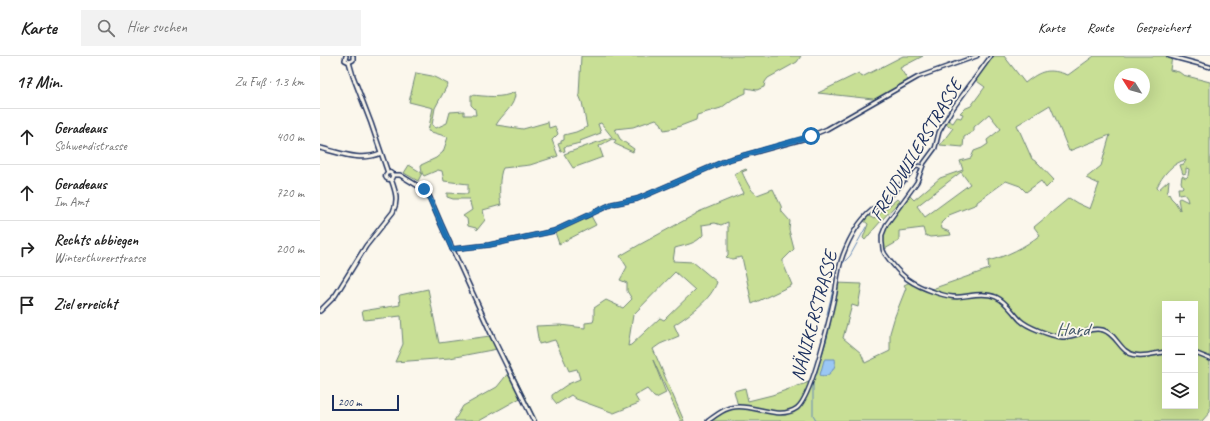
<!DOCTYPE html>
<html lang="de">
<meta charset="utf-8">
<style>
:root{--surface:#fff;--page:#f2f2f2;--text:#222;--muted:#767676;--line:#e0e0e0}
body{margin:0;font-family:Caveat,sans-serif;background:var(--page);color:var(--text)}
.controls{position:absolute;right:12px;bottom:12px;display:grid;overflow:hidden;border-radius:0px;box-shadow:0 4px 16px #0002}
.controls button{width:36px;height:36px;display:grid;place-items:center;padding:0;border:0;border-bottom:1px solid var(--line);background:var(--surface);color:var(--text);font:20px sans-serif}
.compass{position:absolute;left:794px;top:12px;width:36px;height:36px;border-radius:50%;background:var(--surface);box-shadow:0 4px 16px #0002;rotate:307deg}
.scale{position:absolute;left:12px;bottom:10px;width:67px;box-sizing:border-box;padding-left:4px;border:2px solid #1b2f5e;border-top:0;font-size:11px;line-height:14px;white-space:nowrap;color:#1b2f5e;-webkit-text-stroke:3px #fbf7ec;paint-order:stroke}
.stop{position:absolute;width:12px;height:12px;margin:-9px;border:3px solid #1f6fb2;border-radius:50%;background:#fff}
.stop.end{background:#1f6fb2;border-color:#fff;box-shadow:0 1px 4px #0008}
.list{margin:0;padding:0;list-style:none}
h2{display:flex;justify-content:space-between;align-items:center;height:52px;margin:0;padding:0 16px;font-size:17px}
h2 small{font-size:13px;font-weight:400;color:var(--muted)}
.list li{display:grid;grid-template-columns:26px 1fr auto;gap:12px;align-items:center;box-sizing:border-box;height:56px;padding:0 16px;border-top:1px solid var(--line)}
.list b{display:block;font-size:15px;white-space:nowrap}
.list p{margin:0;font-size:13px;white-space:nowrap;color:var(--muted)}
.list em{font-size:13px;font-style:normal;color:var(--muted)}
.icon{flex:none;width:22px;height:22px;fill:none;stroke:currentColor;stroke-width:2;stroke-linecap:round;stroke-linejoin:round}
.map{position:relative;flex:none;width:890px;height:365px;overflow:hidden}
header{display:flex;align-items:center;gap:24px;box-sizing:border-box;height:56px;padding:0 20px;background:var(--surface);border-bottom:1px solid var(--line)}
header strong{font-size:19px}
nav{display:flex;gap:22px;margin-inline-start:auto;font-size:14px}
.search{width:280px;height:36px;background:var(--page);display:flex;align-items:center;gap:10px;box-sizing:border-box;padding:0 14px;border-radius:0px;color:var(--muted);font-size:15px}
main{display:flex}
aside{flex:1;background:var(--surface)}
.map>svg:first-child{display:block}
</style>
<header>
<strong>Karte</strong>
<div class="search"><svg class="icon" aria-label="search" viewBox="0 0 24 24"><circle cx="10" cy="10" r="6"/><path d="M15 15l6 6"/></svg>Hier suchen</div>
<nav><a>Karte</a><a>Route</a><a>Gespeichert</a></nav>
</header>
<main>
<aside>
<h2>17 Min.<small>Zu Fuß · 1.3 km</small></h2>
<ul class="list">
<li><svg class="icon" aria-label="ahead" viewBox="0 0 24 24"><path d="M12 20V5M6 11l6-6 6 6"/></svg><div><b>Geradeaus</b><p>Schwendistrasse</p></div><em>400 m</em></li>
<li><svg class="icon" aria-label="ahead" viewBox="0 0 24 24"><path d="M12 20V5M6 11l6-6 6 6"/></svg><div><b>Geradeaus</b><p>Im Amt</p></div><em>720 m</em></li>
<li><svg class="icon" aria-label="right" viewBox="0 0 24 24"><path d="M7 20v-9h11M14 6l5 5-5 5"/></svg><div><b>Rechts abbiegen</b><p>Winterthurerstrasse</p></div><em>200 m</em></li>
<li><svg class="icon" aria-label="arrive" viewBox="0 0 24 24"><path d="M6 21V4h12l-3 4 3 4H6"/></svg><div><b>Ziel erreicht</b></div></li>
</ul>
</aside>
<div class="map">
<svg width="890" height="365" viewBox="0 0 890 365">
<rect width="100%" height="100%" fill="#fbf7ec"/>
<filter id="ink" filterUnits="userSpaceOnUse"><feTurbulence type="fractalNoise" baseFrequency=".025" numOctaves="2"/><feDisplacementMap in="SourceGraphic" scale="8" xChannelSelector="R" yChannelSelector="G"/><feConvolveMatrix kernelMatrix="1 2 1 2 8 2 1 2 1" color-interpolation-filters="sRGB"/></filter>
<g filter="url(#ink)">
<path fill="#c8df95" stroke="#72877a" fill-rule="evenodd" d="M261 0H481L477 6 448 22 445 26 444 31 437 34 426 32V37L413 43 401 52 377 59 376 64 355 72 344 74 341 67 336 63 313 71 295 73 300 83 314 93 313 96 295 88 294 87 296 84 292 83 279 90 283 101 253 112 244 98 292 81 281 67 278 68 281 77 260 85V87L244 91 245 95 241 96 238 88 241 87V85L244 84V79L256 76 267 71 262 46 259 39Z
M583 0H603L580 12 589 26 556 45 553 43 498 37 539 17 542 21Z
M672 0H684L705 27C721 14 729 12 748 19L774 0H849L852 1 850 14 859 16 863 19 890 26V356L882 365H388L406 354 418 350 414 335 425 332 428 345 452 339 492 325 501 295 516 227 542 228 538 251 532 249 523 282 541 297 545 307 570 295V277L575 260 586 232 584 229 590 226 609 234 669 213 668 205C687 200 705 191 720 179L714 171 749 142 757 147 770 153 779 128 766 122 781 110 790 79 749 95 730 49 697 69 712 103 718 107 734 124 726 132 721 125 706 136 700 130 686 125 657 146V148L629 159 621 167 622 173 630 176 631 179 610 181 605 179 603 172 579 175V185L563 194 564 174 588 138 594 144 620 122 643 114 640 105 651 102 654 95 662 92 668 88 667 84 681 73 669 58 654 71V75L644 81 643 91 620 89 633 72 624 67 626 63 633 67 637 61 641 62 643 58 640 57 644 53 651 50 665 31 654 23ZM800 18H824V42H800ZM866 104 864 108 860 109 863 118 866 117V112L869 113 868 120 866 122 862 120 861 126 863 131 862 132H858L859 139 864 138 867 142 868 146 860 142 858 143 860 154 855 146 851 142 849 138 848 139 847 136 848 135 849 124 838 134 837 131C842 120 853 106 866 104ZM641 116 650 128 605 161 597 150ZM845 248H875V350H845Z
M96 17 112 20 128 28 115 52 112 69 116 72 127 67 130 56 144 55V59H156L155 53 151 49V39C165 40 182 43 195 36 196 50 182 58 176 69L203 73 228 66 229 72 235 70 238 78 232 84 238 100 210 109 183 112C179 118 179 141 181 149L163 154 165 164 157 174 156 172 148 170 147 163 143 160 152 154 149 143H133L127 141V137L148 138V128L124 125 122 115 118 114 104 120 102 117 98 125 84 117 89 109 102 117 101 109 116 102 123 96 128 81 108 75 113 52 89 46Z
M426 113 427 114 422 116C426 125 430 134 437 139L453 133 461 150 462 156 470 165 469 174 474 193 463 204V207L472 229 432 248 422 201 412 203 406 201 408 199V166L401 169 395 167 382 169 383 179C376 188 365 189 355 192L353 205 373 206 397 226C391 244 369 259 354 269L359 280 340 288 333 293 364 365H361L333 304 346 337 336 342 334 341 327 333 315 340 319 347 294 357 256 343 251 339 237 348 232 342V339L248 328 260 323 257 313 249 315 235 284 219 288 216 270 240 269 265 272V267L273 266 274 263V252L286 244 303 252 312 243 307 235V227L300 224 307 211 300 200 319 189 376 158V157L424 137 414 118ZM355 216 375 234 344 264 340 262 311 289 308 290 313 259Z
M577 143 580 145C568 157 556 170 545 184L543 182 548 168 543 164 547 159 554 163Z
M271 160 276 169 239 188 235 176Z
M108 233 119 287 170 280 177 293 130 302 75 306 83 288 81 260 44 264 42 255 80 249 79 240 80 239Z
M179 294H182L217 365H214L202 341 159 365H134L143 350 177 331 189 316Z"/>
<path fill="#9ac7f4" stroke="#678ab8" d="M506 303H515C517 311 509 323 500 319L504 304Z"/>
<g fill="none" stroke-linecap="round" stroke-linejoin="round">
<path stroke="#678ab8" stroke-width="1" d="M521 209 530 200 546 171
M507 258 513 234
M496 319 507 282 510 268
M493 328V359L495 362 496 365"/>
<g stroke="#1b2f5e" stroke-width="5.5">
<path id="minor" d="M671 0 631 55 619 76 615 92 604 107 597 126 566 169 562 179V186L563 194 565 198C581 221 590 228 617 237 623 239 630 241 637 241 650 240 664 236 676 241 687 246 692 256 700 264 707 271 731 280 741 281 756 283 768 270 783 274 797 278 800 297 815 299 825 301 836 297 845 296
M849 0 890 11
M132 193 169 189 234 175 292 148 317 143 407 104 483 83 507 73 598 21 657 0
M875 297 890 303
M388 365C396 359 405 352 415 351 434 348 459 365 477 352 493 339 510 260 515 238 517 225 518 212 523 199 529 183 539 165 552 154 560 147 569 142 576 134 583 127 588 118 595 111L599 110 602 111"/>
</g>
<g stroke="#1b2f5e" stroke-width="6">
<path id="major" d="M26 0 25 4 29 6 33 4V0
M29 6 33 20 51 67 68 117
M0 92C21 97 40 106 61 97
M65.5 120a3.5 3.5 0 1 1 7 0a3.5 3.5 0 1 1-7 0Z
M73 119H80L98 130 109 140 121 168 174 284 214 365
M0 255 15 240 46 190 73 156C79 144 75 134 71 123"/>
</g>
<use href="#minor" stroke="#fbf7ec" stroke-width="2.5"/>
<use href="#major" stroke="#fbf7ec" stroke-width="3"/>
</g>
</g>
<g fill="none" stroke-linecap="round" stroke-linejoin="round" filter="url(#ink)">
<path stroke="#1f6fb2" stroke-width="5" d="M104 133 110 143 132 193 169 189 234 175 292 148 317 143 407 104 491 80"/>
</g>
<g text-anchor="middle" dominant-baseline="central" stroke-width="3.5" stroke-linejoin="round" paint-order="stroke">
<g font-size="19" fill="#1b2f5e" stroke="#fbf7ec">
<text transform="translate(596 94) rotate(-59)">FREUDWILERSTRASSE</text>
<text transform="translate(494 260) rotate(-75)">NÄNIKERSTRASSE</text>
</g>
<g font-size="19" fill="#465b6c" stroke="#fbf7ec">
<text x="753" y="273">Hard</text>
</g>
</g>
</svg>
<div class="controls">
<button>+</button>
<button>−</button>
<button><svg class="icon" aria-label="layers" viewBox="0 0 24 24"><path d="M12 4l9 5-9 5-9-5zM3 14l9 5 9-5"/></svg></button>
</div>
<svg class="compass" viewBox="-18 -18 36 36"><path d="M0-13l5 13h-10z" fill="#e53935"/><path d="M0 13l5-13h-10z" fill="#767676"/></svg>
<div class="scale">200 m</div>
<div class="stop" style="left:491px;top:80px"></div>
<div class="stop end" style="left:104px;top:133px"></div>
</div>
</main>
